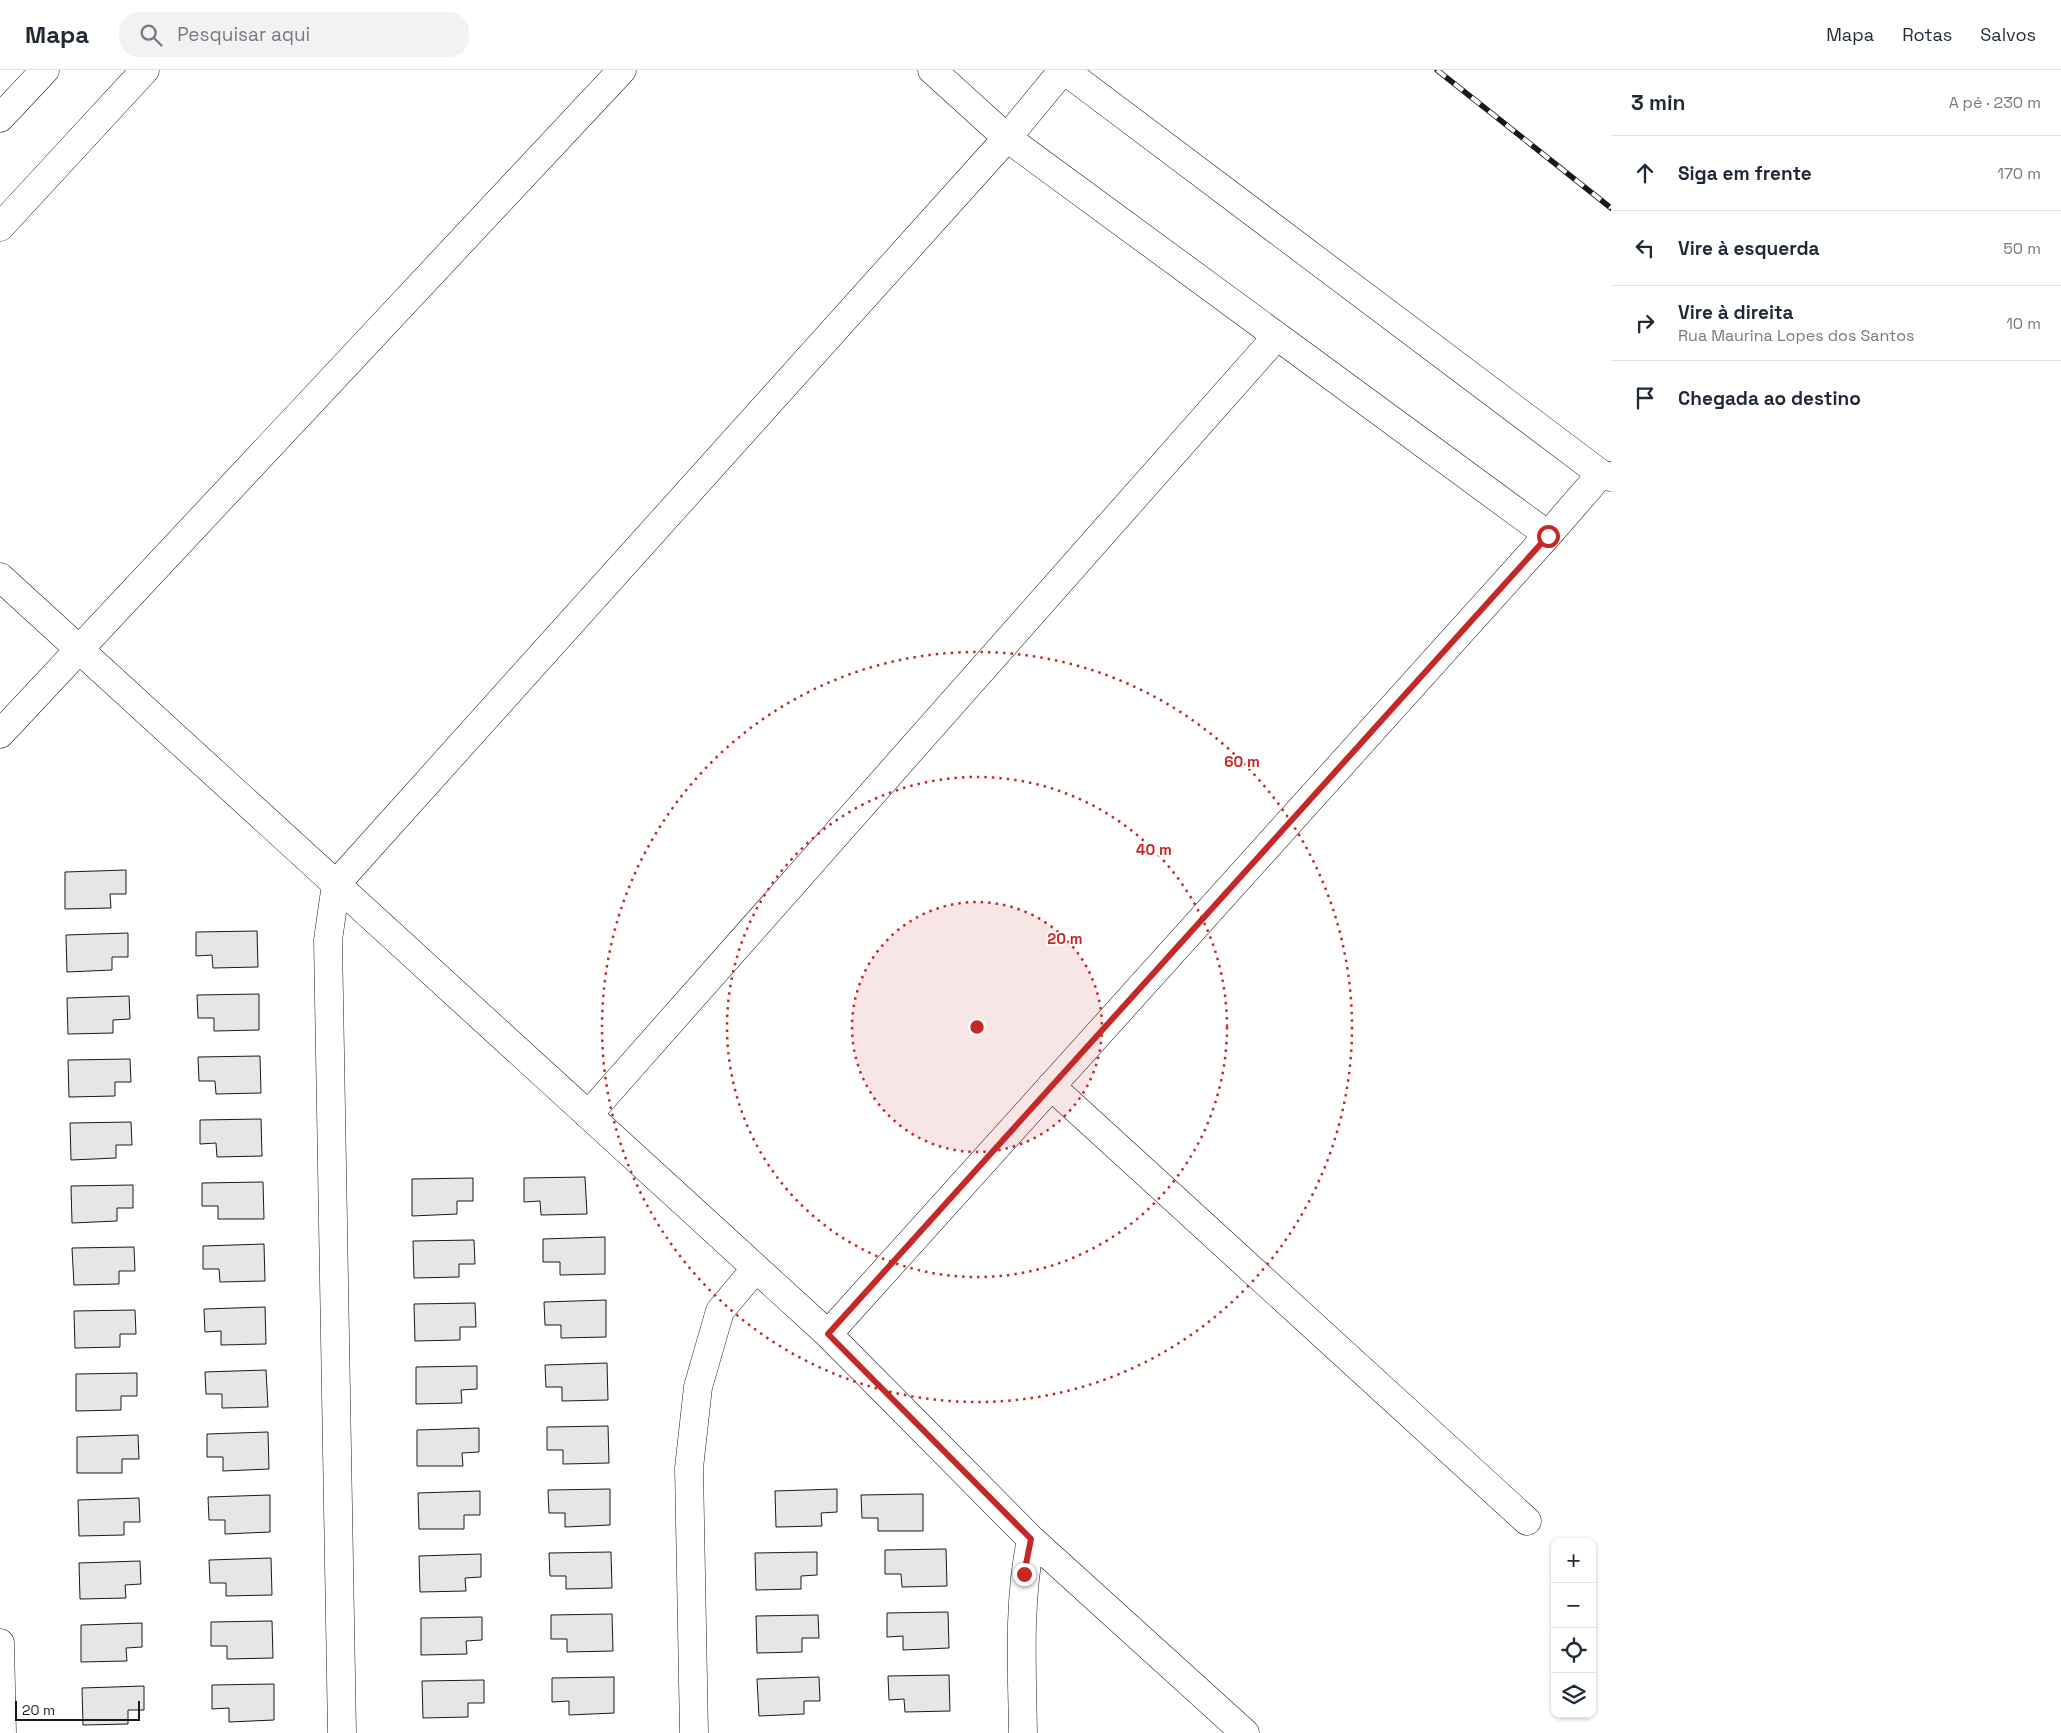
<!DOCTYPE html>
<html lang="pt">
<meta charset="utf-8">
<style>
:root{--surface:#fff;--page:#f2f2f3;--text:#1f2937;--muted:#747a83;--line:#e0e1e3}
body{margin:0;font-family:"Space Grotesk",sans-serif;background:var(--page);color:var(--text)}
.controls{position:absolute;right:15px;bottom:15px;display:grid;overflow:hidden;border-radius:10px;box-shadow:0 1px 4px #0004}
.controls button{width:45px;height:45px;display:grid;place-items:center;padding:0;border:0;border-bottom:1px solid var(--line);background:var(--surface);color:var(--text);font:25px sans-serif}
.scale{position:absolute;left:15px;bottom:12px;width:125px;box-sizing:border-box;padding-left:5px;border:2px solid #1a1a1a;border-top:0;font-size:14px;line-height:18px;white-space:nowrap;color:#1a1a1a;-webkit-text-stroke:4px #fff;paint-order:stroke}
.stop{position:absolute;width:15px;height:15px;margin:-11px;border:4px solid #c62828;border-radius:50%;background:#fff}
.stop.end{background:#c62828;border-color:#fff;box-shadow:0 1px 5px #0008}
.list{margin:0;padding:0;list-style:none}
h2{display:flex;justify-content:space-between;align-items:center;height:65px;margin:0;padding:0 20px;font-size:21px}
h2 small{font-size:16px;font-weight:400;color:var(--muted)}
.list li{display:grid;grid-template-columns:32px 1fr auto;gap:15px;align-items:center;box-sizing:border-box;height:75px;padding:0 20px;border-top:1px solid var(--line)}
.list b{display:block;font-size:19px;white-space:nowrap}
.list p{margin:0;font-size:16px;white-space:nowrap;color:var(--muted)}
.list em{font-size:16px;font-style:normal;color:var(--muted)}
.icon{flex:none;width:28px;height:28px;fill:none;stroke:currentColor;stroke-width:2;stroke-linecap:round;stroke-linejoin:round}
.map{position:relative;flex:none;width:1611px;height:1663px;overflow:hidden}
header{display:flex;align-items:center;gap:30px;box-sizing:border-box;height:70px;padding:0 25px;background:var(--surface);border-bottom:1px solid var(--line)}
header strong{font-size:24px}
nav{display:flex;gap:28px;margin-inline-start:auto;font-size:18px}
.search{width:350px;height:45px;background:var(--page);display:flex;align-items:center;gap:12px;box-sizing:border-box;padding:0 18px;border-radius:20px;color:var(--muted);font-size:19px}
main{display:flex}
aside{flex:1;background:var(--surface)}
.map>svg:first-child{display:block}
</style>
<header>
<strong>Mapa</strong>
<div class="search"><svg class="icon" aria-label="search" viewBox="0 0 24 24"><circle cx="10" cy="10" r="6"/><path d="M15 15l6 6"/></svg>Pesquisar aqui</div>
<nav><a>Mapa</a><a>Rotas</a><a>Salvos</a></nav>
</header>
<main>
<div class="map">
<svg width="1611" height="1663" viewBox="0 0 1611 1663">
<rect width="100%" height="100%" fill="#fff"/>
<path fill="#e6e6e6" stroke="#1a1a1a" d="M126 800V824H110L111 838 65 839V802Z
M257 861 258 897 213 898 212 885 196 886V862Z
M128 863V887H112V900L67 902 66 865Z
M259 924V960L214 961V948H198L197 925Z
M129 926 130 949 113 950V963L68 964 67 928Z
M260 986 261 1023 216 1024 215 1011H199L198 987Z
M130 989 131 1012H115V1026L69 1027 68 990Z
M261 1049 262 1086 217 1087 216 1073 200 1074V1050Z
M131 1052 132 1075H116V1088L71 1090 70 1053Z
M585 1107 587 1144 541 1145 540 1131 524 1132V1108Z
M473 1108V1131H457V1144L412 1146V1109Z
M263 1112 264 1149H218V1136H202V1113Z
M133 1115V1138H117V1151L72 1153 71 1116Z
M605 1167V1204L560 1205V1192H543V1169Z
M474 1170 475 1194H459V1207L414 1208 413 1171Z
M264 1174 265 1211 220 1212 219 1199H203V1176Z
M134 1177 135 1201H119V1214L74 1215 72 1178Z
M606 1230V1267L561 1268V1255H545L544 1232Z
M475 1233 476 1257H460V1270L415 1271 414 1234Z
M265 1237 266 1274 221 1275V1261L205 1262 204 1239Z
M135 1240 136 1264H120V1277L75 1278 74 1241Z
M607 1293 608 1330 562 1331V1317H546L545 1295Z
M477 1296V1319L461 1320 462 1333 416 1334V1297Z
M266 1300 268 1337 222 1338V1324H206L205 1302Z
M137 1303V1326H121V1340L76 1341V1304Z
M608 1356 609 1393 563 1394V1380H547V1357Z
M479 1358V1382L462 1383 463 1396H417V1360Z
M268 1362 269 1399 223 1401V1387H207V1364Z
M138 1365 139 1389H122V1403H77V1367Z
M610 1419V1455L565 1457V1443H549L548 1420Z
M837 1419V1442L821 1443 822 1456 776 1457 775 1421Z
M480 1421V1445H464V1459H419L418 1423Z
M923 1424V1461H878V1448H862L861 1425Z
M270 1425V1462L225 1464V1450H209L208 1427Z
M139 1428 140 1452H124V1465L79 1466 78 1430Z
M946 1479 947 1516 902 1517 901 1504H885V1480Z
M611 1482 612 1518 566 1519V1506H550L549 1483Z
M817 1482V1505L801 1506V1519L756 1520 755 1483Z
M481 1484V1507L465 1508 466 1521 420 1522 419 1486Z
M271 1488 272 1525 226 1526V1513H210L209 1490Z
M140 1491 141 1514 125 1515 126 1528 80 1529 79 1493Z
M948 1542 949 1578 903 1580V1566L887 1567V1543Z
M612 1544 613 1581 567 1582V1569H551V1545Z
M818 1545 819 1568H802V1582L757 1583 756 1546Z
M482 1547V1570L466 1571 467 1584 421 1585V1548Z
M272 1551 273 1588 227 1589V1576H211V1552Z
M142 1553V1577L126 1578 127 1591 81 1592V1555Z
M949 1605 950 1641 905 1642 904 1629 889 1630 888 1606Z
M614 1607V1643L569 1645V1631L552 1632V1608Z
M819 1607 820 1631H804V1644L759 1646 757 1609Z
M484 1610V1633H468V1647L423 1648 422 1611Z
M274 1614V1650L229 1652V1638L212 1639V1615Z
M144 1616V1640H128V1654L83 1655 82 1618Z"/>
<g fill="none" stroke-linecap="round" stroke-linejoin="round">
<g stroke="#1a1a1a" stroke-width="29">
<path id="street" d="M932 0 1007 68 1548 465
M1064 0 1601 404 1611 407
M0 48 45 0
M0 157 145 0
M0 507 828 1264 1031 1469 1245 1663
M0 664 622 0
M1051 1016 1527 1451
M588 1045 1277 266
M828 1264 1548 465 1601 404
M0 1573 2 1663
M342 1663 328 870 336 814 1007 68 1063 0
M694 1663 689 1398 698 1317 720 1241 756 1198
M1023 1663C1022 1597 1018 1534 1031 1469"/>
</g>
<use href="#street" stroke="#fff" stroke-width="28"/>
<g stroke="#1a1a1a" stroke-width="5.5">
<path id="rail" d="M1437 0 1611 138"/>
</g>
<use href="#rail" stroke="#fff" stroke-width="4" stroke-dasharray="11" stroke-linecap="butt"/>
</g>
<g fill="none" stroke-linecap="round" stroke-linejoin="round">
<path stroke="#c62828" stroke-width="6" d="M1024 1504 1031 1469 828 1264 1548 466"/>
</g>
<circle cx="977" cy="957" r="125" fill="#c62828" fill-opacity=".12"/>
<g fill="none" stroke="#c62828" stroke-width="2.5" stroke-dasharray="2.5 5">
<circle cx="977" cy="957" r="125"/>
<circle cx="977" cy="957" r="250"/>
<circle cx="977" cy="957" r="375"/>
</g>
<circle cx="977" cy="957" r="8" fill="#c62828" stroke="#fff" stroke-width="2.5"/>
<g font-size="15" text-anchor="middle" font-weight="bold" fill="#c62828" stroke="#fff" stroke-width="4" stroke-linejoin="round" paint-order="stroke">
<text x="1242" y="697">60 m</text>
<text x="1154" y="785">40 m</text>
<text x="1065" y="874">20 m</text>
</g>
</svg>
<div class="controls">
<button>+</button>
<button>−</button>
<button><svg class="icon" aria-label="locate" viewBox="0 0 24 24"><circle cx="12" cy="12" r="6"/><path d="M12 2v4M12 18v4M2 12h4M18 12h4"/></svg></button>
<button><svg class="icon" aria-label="layers" viewBox="0 0 24 24"><path d="M12 4l9 5-9 5-9-5zM3 14l9 5 9-5"/></svg></button>
</div>
<div class="scale">20 m</div>
<div class="stop" style="left:1548px;top:466px"></div>
<div class="stop end" style="left:1024px;top:1504px"></div>
</div>
<aside>
<h2>3 min<small>A pé · 230 m</small></h2>
<ul class="list">
<li><svg class="icon" aria-label="ahead" viewBox="0 0 24 24"><path d="M12 20V5M6 11l6-6 6 6"/></svg><div><b>Siga em frente</b></div><em>170 m</em></li>
<li><svg class="icon" aria-label="left" viewBox="0 0 24 24"><path d="M17 20v-9H6M10 6l-5 5 5 5"/></svg><div><b>Vire à esquerda</b></div><em>50 m</em></li>
<li><svg class="icon" aria-label="right" viewBox="0 0 24 24"><path d="M7 20v-9h11M14 6l5 5-5 5"/></svg><div><b>Vire à direita</b><p>Rua Maurina Lopes dos Santos</p></div><em>10 m</em></li>
<li><svg class="icon" aria-label="arrive" viewBox="0 0 24 24"><path d="M6 21V4h12l-3 4 3 4H6"/></svg><div><b>Chegada ao destino</b></div></li>
</ul>
</aside>
</main>
